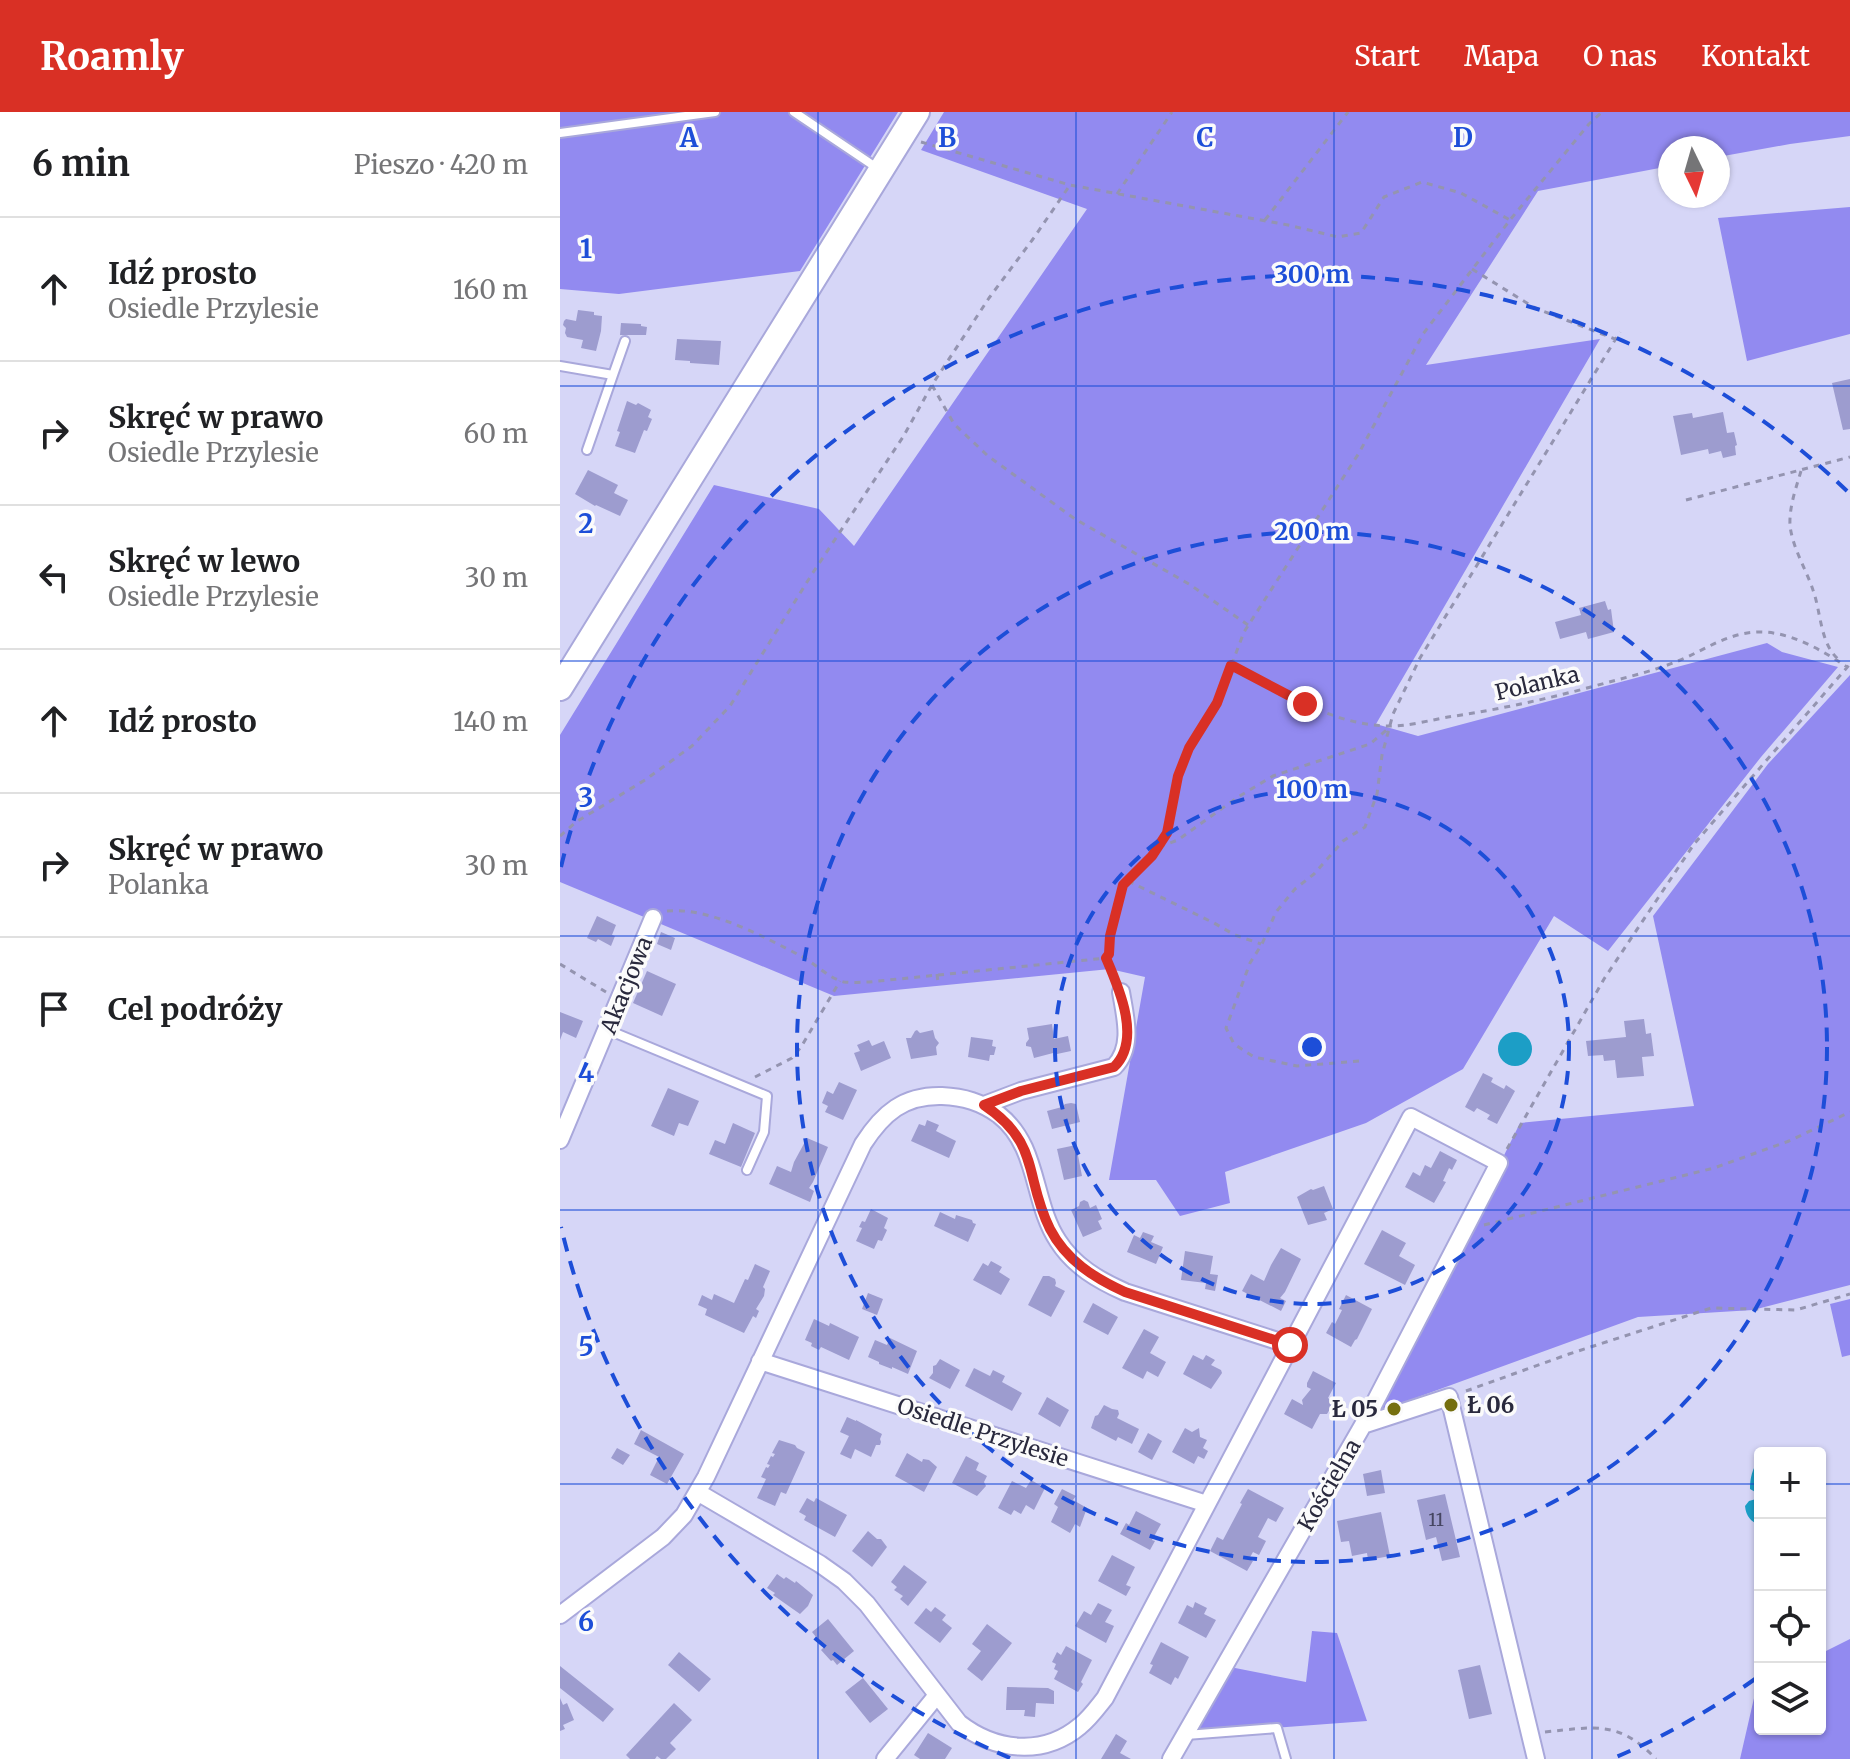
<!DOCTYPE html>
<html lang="pl">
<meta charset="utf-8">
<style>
:root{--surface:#fff;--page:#f6f6f6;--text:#202124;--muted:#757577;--line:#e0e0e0;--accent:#d93025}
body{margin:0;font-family:Merriweather,serif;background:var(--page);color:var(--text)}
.controls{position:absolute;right:24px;bottom:24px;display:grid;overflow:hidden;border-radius:8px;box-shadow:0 2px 6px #0004}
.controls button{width:72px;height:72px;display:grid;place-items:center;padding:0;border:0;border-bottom:2px solid var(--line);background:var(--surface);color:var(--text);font:40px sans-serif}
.compass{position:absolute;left:1098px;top:24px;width:72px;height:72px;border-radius:50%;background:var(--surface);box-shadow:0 2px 6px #0004;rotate:175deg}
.stop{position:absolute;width:24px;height:24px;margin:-18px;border:6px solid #d93025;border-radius:50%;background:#fff}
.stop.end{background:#d93025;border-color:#fff;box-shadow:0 2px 8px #0008}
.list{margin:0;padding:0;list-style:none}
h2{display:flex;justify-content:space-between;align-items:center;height:104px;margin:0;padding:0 32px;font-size:34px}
h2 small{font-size:26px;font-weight:400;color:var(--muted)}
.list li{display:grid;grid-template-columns:52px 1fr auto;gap:24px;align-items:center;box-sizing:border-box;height:144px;padding:0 32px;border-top:2px solid var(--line)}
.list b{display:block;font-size:30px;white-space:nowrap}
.list p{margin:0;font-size:26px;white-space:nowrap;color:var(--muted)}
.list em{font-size:26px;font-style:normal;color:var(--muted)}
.icon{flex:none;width:44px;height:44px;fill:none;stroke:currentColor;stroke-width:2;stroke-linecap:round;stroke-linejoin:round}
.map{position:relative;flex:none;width:1290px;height:1647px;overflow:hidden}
header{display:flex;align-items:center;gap:48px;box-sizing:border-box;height:112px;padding:0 40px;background:var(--accent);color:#fff}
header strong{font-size:38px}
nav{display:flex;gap:44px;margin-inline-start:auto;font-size:28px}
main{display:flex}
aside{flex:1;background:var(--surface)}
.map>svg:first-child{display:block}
</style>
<header>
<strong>Roamly</strong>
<nav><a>Start</a><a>Mapa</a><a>O nas</a><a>Kontakt</a></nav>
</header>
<main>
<aside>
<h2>6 min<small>Pieszo · 420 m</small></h2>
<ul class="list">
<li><svg class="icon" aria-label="ahead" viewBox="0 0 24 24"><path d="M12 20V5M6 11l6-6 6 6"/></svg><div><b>Idź prosto</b><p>Osiedle Przylesie</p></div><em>160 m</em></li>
<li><svg class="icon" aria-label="right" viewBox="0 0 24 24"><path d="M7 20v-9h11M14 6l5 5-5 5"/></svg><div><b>Skręć w prawo</b><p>Osiedle Przylesie</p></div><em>60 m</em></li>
<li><svg class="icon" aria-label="left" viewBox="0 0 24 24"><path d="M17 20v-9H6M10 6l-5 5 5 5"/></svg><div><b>Skręć w lewo</b><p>Osiedle Przylesie</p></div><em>30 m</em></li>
<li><svg class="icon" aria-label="ahead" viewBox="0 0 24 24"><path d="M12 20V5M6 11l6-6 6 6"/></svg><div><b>Idź prosto</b></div><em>140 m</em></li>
<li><svg class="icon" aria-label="right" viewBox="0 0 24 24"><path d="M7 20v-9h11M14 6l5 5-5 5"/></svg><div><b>Skręć w prawo</b><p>Polanka</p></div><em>30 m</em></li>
<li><svg class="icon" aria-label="arrive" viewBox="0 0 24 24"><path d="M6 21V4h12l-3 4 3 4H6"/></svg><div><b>Cel podróży</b></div></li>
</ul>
</aside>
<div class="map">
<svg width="1290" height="1647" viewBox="0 0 1290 1647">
<rect width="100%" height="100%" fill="#d6d6f7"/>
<path fill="#928af0" d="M0 0H338L240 159 59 182 0 177Z
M384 0H1290V24L1230 32 1158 45V36H1110V54L978 79 866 253 1040 227 816 612 858 624 1207 531 1222 540 1278 555 1201 645 1048 839 994 804 903 957 806 1011 665 1060 670 1091 620 1104 596 1068H549L585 865 550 857 274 884 0 770V623L154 373 259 397 294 434 527 97 361 38Z
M1290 95V222L1187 249 1158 106Z
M1290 563V1173L1193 1198 1078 1205 817 1300 960 1011 1134 994 1093 804 1208 652Z
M1290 1187V1243L1282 1245 1270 1192Z
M752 1519 777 1521 807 1609 635 1622 670 1555 746 1570Z
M1290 1527V1647H1180L1197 1573 1200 1572V1617H1260V1542Z"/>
<path fill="#1c9ec6" d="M938 937a17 17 0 1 1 34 0a17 17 0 1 1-34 0Z
M1200 1348V1414C1191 1409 1186 1405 1185 1394L1189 1389 1196 1387 1197 1381 1190 1377C1190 1367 1192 1355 1200 1348Z"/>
<path fill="#9d9ccf" d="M18 198 34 200V203L42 204 41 219 36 239 21 236 23 228 7 225 5 221 6 216 3 213 4 209 6 207 16 209Z
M61 211 81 212V214L87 215 86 223H60Z
M117 227 161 229 159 253 130 251V249L115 248Z
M1290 267V317L1283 318 1272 271Z
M67 289 76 293 78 291 91 298 88 305 92 307 87 319 84 318 75 341 55 334 60 320 57 319Z
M1163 300 1167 321 1174 320 1177 333 1175 334 1176 343 1163 346 1161 339 1149 342 1148 337 1121 343 1113 304 1132 301 1133 306Z
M28 358 58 373 54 381 68 388 60 404 36 393 35 394 15 382Z
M1045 489 1048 498 1051 497 1054 520 1028 527 1026 520 1000 527 995 510 1021 503 1019 496Z
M37 804 56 813 52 823 55 824 51 834 38 827 36 830 27 826Z
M101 820 115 826 111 838 97 832Z
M87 859 116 872 102 904 73 891Z
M0 900 23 909 16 926 3 920 0 928Z
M1084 907 1086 922 1091 921 1094 944 1082 945 1084 964 1057 966 1055 948 1044 949 1043 943 1028 944 1026 929 1066 925 1064 909Z
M492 912 494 927 508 924 511 939 497 942V940L474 946 471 935 466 934V931L469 927 467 916Z
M357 918 360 921 373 918 375 926 379 931 376 935 377 943 351 947 346 926H351L355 919Z
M411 925 433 928 432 934 436 935 434 943H430L429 949 408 945Z
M309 928 312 934 324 929 331 946 301 959 294 941 300 939 297 933Z
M923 961 933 966 931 970 944 977 946 973 955 979 937 1012 927 1007 930 1003 917 996 914 1000 905 995Z
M279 970 297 978 283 1008 265 1000 268 994 262 991 267 979 273 982Z
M108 976 139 989 128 1014 119 1011 114 1024 91 1014Z
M511 991 516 992 520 1010 492 1017 487 999 502 995 505 992Z
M367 1008 379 1013 376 1019 396 1029 389 1046 351 1029 359 1012 365 1014Z
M173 1011 195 1021 181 1055 149 1042 155 1028 165 1032Z
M247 1026 268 1035 253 1070 249 1076 254 1079 250 1090 209 1072 217 1054 231 1060 234 1050Z
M516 1033 522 1064 504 1068 497 1037Z
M880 1039 897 1048 892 1058 889 1056 883 1069 886 1070 874 1091 845 1075 853 1060 860 1064 865 1053 871 1056Z
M764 1074 773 1097 764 1101 767 1108 748 1113 737 1085 751 1077 753 1078Z
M524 1088 528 1090 530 1096 536 1093 542 1107 538 1109 542 1117 523 1125 511 1098 519 1094 520 1090Z
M311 1097 328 1106 324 1116 327 1118 322 1129 318 1128 314 1137 296 1129 302 1116 299 1115 302 1109 305 1110Z
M380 1100 395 1107 396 1103 412 1108 413 1111 416 1112 408 1130 374 1114Z
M822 1118 846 1131 839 1144 855 1153 845 1173 804 1152Z
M583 1120 594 1124 591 1130 603 1135 596 1152 567 1140 574 1123 580 1126Z
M721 1136 741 1147 725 1180 720 1186 726 1189 721 1199 682 1179 691 1162 704 1169 711 1153Z
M625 1139 653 1144 650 1162 658 1163 655 1179 645 1177 646 1171 621 1168Z
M431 1149 442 1155 439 1160 450 1167 441 1183 413 1168 423 1151 428 1154Z
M195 1152 210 1159 203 1175 205 1177 204 1184 196 1197 199 1199 196 1206 193 1204 184 1221 145 1203 147 1197 138 1193 142 1183 152 1188 154 1182 174 1191 185 1167 188 1168Z
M483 1164H489L495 1167 496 1171 495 1174 505 1179 491 1205 468 1193Z
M308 1181 323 1187 317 1203 302 1197Z
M786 1183 812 1197 797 1227 795 1228 791 1235 766 1221 772 1210 775 1212 782 1198 779 1197Z
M533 1191 558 1205 548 1223 523 1210Z
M254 1207 269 1214 270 1211 299 1225 289 1248 261 1235 259 1238 251 1234 252 1231 245 1228Z
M584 1217 599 1225 590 1241 606 1250 598 1265 587 1259 583 1267 562 1256Z
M330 1226 357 1239 348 1262 332 1255V1257L319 1252V1250L308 1245 315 1228 327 1233Z
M633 1243 643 1248 646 1243 655 1248 651 1253 661 1258 662 1261 651 1277 623 1262Z
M380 1247 400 1258 390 1277 369 1266 373 1261V1254L376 1253Z
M414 1256 430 1264 433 1258 445 1264 442 1270 462 1281 452 1299 405 1274Z
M753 1259 776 1271 768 1286 771 1288 773 1292 767 1302H760L752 1317 724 1302 732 1287 743 1293 742 1288 751 1277 747 1275V1271Z
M487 1285 509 1298 500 1315 478 1302Z
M544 1293 552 1297 558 1298 559 1302 557 1306 579 1317 572 1332 558 1325 556 1329 531 1316 535 1304 538 1303Z
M287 1305 296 1309V1308L322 1322 320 1327 321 1330 320 1333H316L311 1345 295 1337 291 1347 280 1342 289 1324 280 1320Z
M625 1316 632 1320 639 1316 640 1325 647 1328 643 1336 648 1339 644 1347 638 1344 634 1352 612 1340Z
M81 1318 124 1342 107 1372 90 1363 99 1345 74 1332Z
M588 1321 602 1329 592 1348 578 1340Z
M219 1328 235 1333 237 1336 245 1340 226 1382 221 1380 215 1394 197 1386 206 1367 201 1365 206 1355 208 1356 210 1353 207 1352 211 1344 213 1345 215 1342 212 1341Z
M57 1336 70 1343 63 1353 51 1346Z
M347 1341 362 1350 363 1347 369 1348 377 1355 364 1380 335 1364Z
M406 1344 419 1351 416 1358 427 1364 424 1370 426 1374 417 1384 392 1371Z
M821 1358 825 1381 807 1384 803 1362Z
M471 1368 485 1376 474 1398 466 1393 461 1402 454 1398 451 1403 438 1396 452 1369 466 1376Z
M502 1377 516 1384 513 1388 527 1396 520 1415 515 1412 510 1421 491 1410 498 1395 494 1392Z
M688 1377 724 1396 716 1410 708 1406 698 1425 706 1429 699 1443 693 1440 689 1447 693 1449 687 1459 650 1439 657 1425 663 1428 682 1392 680 1391Z
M885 1382 900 1445 882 1449 876 1425 866 1428 857 1388Z
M247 1386 254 1390 256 1386 287 1403 275 1425 244 1408 246 1404 239 1400Z
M576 1399 601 1412 592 1428 595 1429 590 1438 560 1422 566 1411 569 1413Z
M821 1400 830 1444 808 1448 807 1441 792 1444 789 1429 781 1430 777 1409Z
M308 1419 317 1427H321L327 1435 312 1455 292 1439Z
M552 1443 575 1455 566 1473 571 1475 566 1484 538 1469Z
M344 1453 367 1470 348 1494 340 1487 343 1484 334 1478 337 1475 331 1470Z
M217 1462 224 1467 226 1465 235 1471 236 1469 253 1483 248 1494 240 1502 213 1483 215 1481 207 1476Z
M635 1490 647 1496 644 1502 656 1508 646 1526 618 1511 627 1493 633 1496Z
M538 1491 552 1498 545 1510 554 1514 546 1531 515 1514 524 1499 531 1503Z
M375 1495 386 1503 382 1508 392 1516 380 1531 354 1511 366 1496 371 1500Z
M268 1507 294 1539 277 1553 273 1548 271 1549 261 1538 264 1535 252 1520Z
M427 1512 452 1531 422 1569 407 1557 421 1539 412 1532Z
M601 1530 629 1545 618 1567 615 1565 611 1573 589 1561 593 1553 590 1552Z
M506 1534 532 1548 521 1570 523 1572 518 1580 494 1567 498 1559 494 1557 496 1552 492 1550 497 1540 501 1543Z
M119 1540 151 1567 139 1580 108 1553Z
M920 1553 932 1602 909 1607 898 1558Z
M0 1554 54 1597 43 1610 0 1576Z
M303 1566 328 1597 310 1611 285 1580Z
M447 1575 488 1576 494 1579V1592L476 1591 475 1605 464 1604 465 1598H446Z
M0 1586 3 1593 7 1591 14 1608 3 1613 5 1617 0 1619Z
M114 1591 132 1608 110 1631 116 1637 106 1647H101L97 1644 95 1647H70L66 1643Z
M368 1621 392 1636 385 1647H360L354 1643Z
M556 1622 567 1629 560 1641 571 1647H541Z"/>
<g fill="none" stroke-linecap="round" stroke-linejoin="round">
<g stroke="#a9a8db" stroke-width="12">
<path id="service" d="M234 0 320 58
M0 21 155 0
M0 254 53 263 27 338
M53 263 65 229
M48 918 207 984 204 1020 187 1058
M626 1623 717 1616 726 1647"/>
</g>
<g stroke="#a9a8db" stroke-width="20">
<path id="minor" d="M424 993 461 979 554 955C574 935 565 904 561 880
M0 1028 93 806
M200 1249 647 1392
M803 1313 889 1285 976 1647
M139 1381 260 1452 284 1469 307 1492 399 1611C435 1639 483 1645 520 1614 530 1606 537 1596 545 1586L851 1005 939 1051 803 1313 611 1647
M0 1503 103 1425 124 1403 146 1365 303 1032C323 1001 344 983 382 984 404 985 421 990 439 1003 479 1034 472 1090 498 1129 514 1154 538 1168 565 1180L730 1233
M325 1647 377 1583"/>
</g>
<g stroke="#a9a8db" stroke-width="28">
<path id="secondary" d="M0 576 357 0"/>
</g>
<path stroke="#9494b0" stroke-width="3" stroke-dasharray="6 6" stroke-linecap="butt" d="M361 30 510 73 728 113 778 125 801 121 824 85 862 70 901 81 950 108
M557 82 612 0
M705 108 788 0
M912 157 975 196 1055 227
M372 273 394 312 428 344 515 407 629 472 688 513
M1241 359C1236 376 1229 395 1230 414 1233 437 1246 457 1253 478 1261 500 1260 531 1278 547
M1126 388 1290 345
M671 553C720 579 772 613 828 614 844 615 872 608 888 605 943 597 996 585 1049 570 1072 564 1096 558 1118 549 1145 538 1167 521 1198 520 1229 519 1262 538 1287 555
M0 724 16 710 85 668 132 634 170 594 252 462 343 325 372 273 429 186 473 127 510 73
M599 735 618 728 678 685 713 664 810 632 830 615
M568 769 654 811 675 823 701 832
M107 799C150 795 204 825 241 844 256 852 268 866 284 870 292 871 301 870 309 870L546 846
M0 852 46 880
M377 862 378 870
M555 866 546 846 549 842 550 824 563 773 592 744 607 721 618 664 629 636 657 591 684 520 799 341 863 222 950 108 1029 12 1042 0
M799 949 737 954 694 945 674 932 666 916 690 851 702 832 716 800 735 777 754 762 783 729 805 715 817 682 822 643 833 602 860 546 1060 220
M195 965 232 946 241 935 280 869
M947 1037 1044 867 1134 732 1290 552
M924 1113 1154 1056 1229 1029 1290 1000
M906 1279 1009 1242 1151 1196 1236 1198 1290 1182
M985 1620C1034 1615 1059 1608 1096 1647"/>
<use href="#service" stroke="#fff" stroke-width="8"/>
<use href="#minor" stroke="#fff" stroke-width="16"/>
<use href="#secondary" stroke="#fff" stroke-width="24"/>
</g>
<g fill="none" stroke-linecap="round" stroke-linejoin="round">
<path stroke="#d93025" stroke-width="10" d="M730 1233 565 1180C534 1166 506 1148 490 1117 464 1065 481 1031 424 993L461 979 554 955C582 928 559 876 546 846L549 842 550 824 563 773 592 744 607 721 618 664 629 636 657 591 671 553 745 592"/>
</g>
<path fill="none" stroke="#1d4ed8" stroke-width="2" stroke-opacity="0.55" d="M258 0V1647M516 0V1647M774 0V1647M1032 0V1647M0 274H1290M0 549H1290M0 824H1290M0 1098H1290M0 1372H1200M1260 1372H1290"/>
<g fill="none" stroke="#1d4ed8" stroke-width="4" stroke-dasharray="14 10">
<circle cx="752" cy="935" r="257"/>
<circle cx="752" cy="935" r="515"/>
<path d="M1195 1567A772 772 0 0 1 1054 1646M450 1646A772 772 0 0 1 1 1115M1 755A772 772 0 0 1 1288 380"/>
</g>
<g fill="#756f0f" stroke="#fbfbfb" stroke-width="3">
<circle cx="891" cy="1293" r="8"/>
<circle cx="834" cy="1297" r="8"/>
</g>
<g text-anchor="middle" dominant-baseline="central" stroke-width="7" stroke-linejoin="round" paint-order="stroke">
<g font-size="18" fill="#464662">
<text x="876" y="1407">11</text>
</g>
<g font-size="22" fill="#29293d" stroke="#fbfbfb">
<text transform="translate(977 571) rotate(-13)">Polanka</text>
<text transform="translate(66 873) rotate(-68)">Akacjowa</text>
<text transform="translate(423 1320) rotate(18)">Osiedle Przylesie</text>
<text transform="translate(769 1373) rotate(-60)">Kościelna</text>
</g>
<g font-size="22" font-weight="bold" fill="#29293d" stroke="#fbfbfb" text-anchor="start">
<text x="907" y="1293">Ł 06</text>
<text x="818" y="1297" text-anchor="end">Ł 05</text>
</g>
</g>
<g font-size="26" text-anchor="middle" font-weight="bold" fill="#1d4ed8" stroke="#fbfbfb" stroke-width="7" stroke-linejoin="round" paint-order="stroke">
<text x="129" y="35">A</text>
<text x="387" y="35">B</text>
<text x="645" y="35">C</text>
<text x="903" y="35">D</text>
<text x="26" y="146">1</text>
<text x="26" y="421">2</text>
<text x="26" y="695">3</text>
<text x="26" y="970">4</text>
<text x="26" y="1244">5</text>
<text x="26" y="1519">6</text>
</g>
<circle cx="752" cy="935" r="12" fill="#1d4ed8" stroke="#fbfbfb" stroke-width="4"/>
<g font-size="24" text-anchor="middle" font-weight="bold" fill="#1d4ed8" stroke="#fbfbfb" stroke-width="7" stroke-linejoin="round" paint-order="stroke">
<text x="752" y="171">300 m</text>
<text x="752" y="428">200 m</text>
<text x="752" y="686">100 m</text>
</g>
</svg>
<div class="controls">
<button>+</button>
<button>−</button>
<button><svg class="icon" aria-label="locate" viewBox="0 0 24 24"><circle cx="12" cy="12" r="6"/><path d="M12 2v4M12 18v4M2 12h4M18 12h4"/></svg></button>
<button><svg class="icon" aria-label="layers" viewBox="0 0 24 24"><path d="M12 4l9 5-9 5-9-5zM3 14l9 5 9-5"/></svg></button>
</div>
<svg class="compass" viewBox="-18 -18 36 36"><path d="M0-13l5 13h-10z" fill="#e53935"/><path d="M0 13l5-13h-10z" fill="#757577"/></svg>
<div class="stop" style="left:730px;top:1233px"></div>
<div class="stop end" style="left:745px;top:592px"></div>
</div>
</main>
